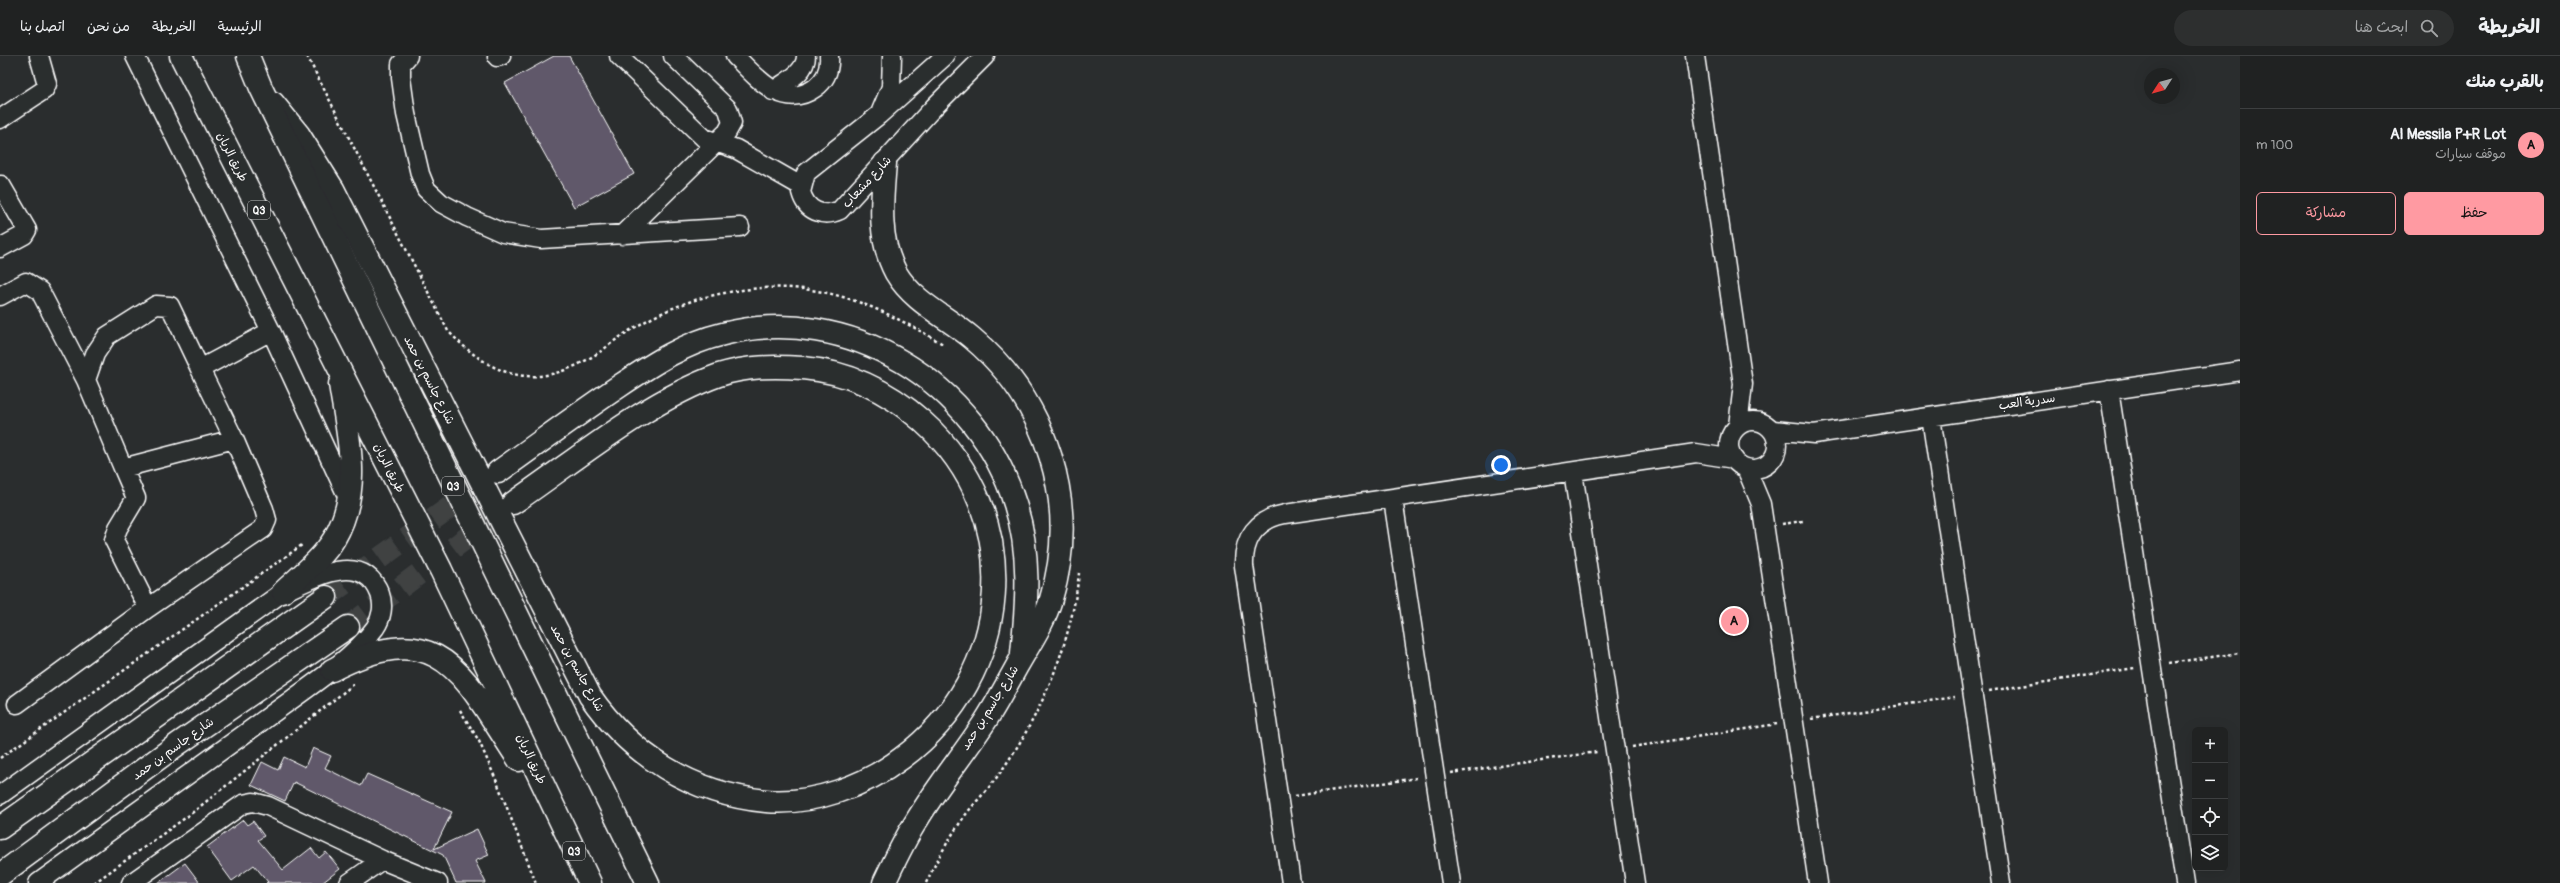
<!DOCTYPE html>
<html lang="ar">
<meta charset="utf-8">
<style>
:root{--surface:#202222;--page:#2d2f2f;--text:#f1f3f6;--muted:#a2a4a5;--line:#3d3f40;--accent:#ff9aa2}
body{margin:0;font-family:Pangolin,"Playpen Sans Arabic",sans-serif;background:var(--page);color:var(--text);direction:rtl}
.controls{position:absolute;right:12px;bottom:12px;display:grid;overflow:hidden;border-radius:6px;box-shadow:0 4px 16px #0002}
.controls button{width:36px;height:36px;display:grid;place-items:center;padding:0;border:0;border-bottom:1px solid var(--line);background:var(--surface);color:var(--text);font:20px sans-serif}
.compass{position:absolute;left:2144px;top:12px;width:36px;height:36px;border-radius:50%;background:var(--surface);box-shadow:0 4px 16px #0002;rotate:234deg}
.you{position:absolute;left:1501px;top:409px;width:14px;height:14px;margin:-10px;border:3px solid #fff;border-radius:50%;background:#1a73e8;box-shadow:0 0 0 6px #1a73e833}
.badge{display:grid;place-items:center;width:26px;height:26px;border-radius:50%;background:var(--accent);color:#111;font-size:13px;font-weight:700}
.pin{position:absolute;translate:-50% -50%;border:2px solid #fff;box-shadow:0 1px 4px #0006}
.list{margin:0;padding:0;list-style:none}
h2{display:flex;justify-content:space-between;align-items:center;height:52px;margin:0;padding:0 16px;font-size:17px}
h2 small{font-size:13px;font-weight:400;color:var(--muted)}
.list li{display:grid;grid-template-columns:26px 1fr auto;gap:12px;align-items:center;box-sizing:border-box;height:72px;padding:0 16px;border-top:1px solid var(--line)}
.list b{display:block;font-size:15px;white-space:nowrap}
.list p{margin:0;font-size:13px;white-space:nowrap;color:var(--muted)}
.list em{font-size:13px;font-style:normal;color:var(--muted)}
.actions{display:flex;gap:8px;padding:12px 16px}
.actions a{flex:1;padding:9px 0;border:1px solid var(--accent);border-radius:6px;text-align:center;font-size:14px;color:var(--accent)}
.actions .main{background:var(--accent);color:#111}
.icon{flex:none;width:22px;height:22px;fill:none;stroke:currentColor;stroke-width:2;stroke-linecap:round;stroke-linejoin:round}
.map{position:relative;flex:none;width:2240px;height:827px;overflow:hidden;direction:ltr}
header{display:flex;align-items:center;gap:24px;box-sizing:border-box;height:56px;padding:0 20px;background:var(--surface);border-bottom:1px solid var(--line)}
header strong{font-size:19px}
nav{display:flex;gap:22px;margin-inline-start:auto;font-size:14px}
.search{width:280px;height:36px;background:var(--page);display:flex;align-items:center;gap:10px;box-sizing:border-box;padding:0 14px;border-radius:22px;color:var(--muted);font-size:15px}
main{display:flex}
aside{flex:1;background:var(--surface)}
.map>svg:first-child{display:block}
</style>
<header>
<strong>الخريطة</strong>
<div class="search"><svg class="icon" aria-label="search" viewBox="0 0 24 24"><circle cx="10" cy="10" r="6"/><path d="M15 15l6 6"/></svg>ابحث هنا</div>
<nav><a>الرئيسية</a><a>الخريطة</a><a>من نحن</a><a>اتصل بنا</a></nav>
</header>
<main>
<aside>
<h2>بالقرب منك<small></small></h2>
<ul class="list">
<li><span class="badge">A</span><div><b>Al Messila P+R Lot</b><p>موقف سيارات</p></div><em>100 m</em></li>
</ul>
<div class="actions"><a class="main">حفظ</a><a>مشاركة</a></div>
</aside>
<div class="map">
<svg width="2240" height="827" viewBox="0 0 2240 827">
<rect width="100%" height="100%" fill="#2a2d2e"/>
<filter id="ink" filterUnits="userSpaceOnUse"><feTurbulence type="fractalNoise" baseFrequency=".025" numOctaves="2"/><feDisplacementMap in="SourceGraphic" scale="8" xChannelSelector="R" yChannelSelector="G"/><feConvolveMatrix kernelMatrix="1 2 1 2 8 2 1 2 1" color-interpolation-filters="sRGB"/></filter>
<g filter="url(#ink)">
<path fill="#60596a" stroke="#fff" d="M554 0H569L634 118 574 151 505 27Z
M313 692 331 700 325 712 361 730 367 718 452 756 434 793 477 773 489 799 475 805 486 827H456L443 799 294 726 285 745 251 729 262 706 278 714 284 701 305 711Z
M243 764 247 769 253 765 264 780 258 784 283 814 311 792 319 802 326 796 340 813 322 827H266L268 826 254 809 232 825 207 791Z
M185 807 200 827H158Z"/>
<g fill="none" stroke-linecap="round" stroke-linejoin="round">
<path stroke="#3f4243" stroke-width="22" stroke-dasharray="22 11" stroke-linecap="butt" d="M326 541 497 417
M348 571 513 447"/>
<g stroke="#fff" stroke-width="21">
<path id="minor" d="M135 0 271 275 349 444
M408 0 401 8V22L406 58 420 118 426 133 441 147 467 161 503 177 541 183 740 171
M619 0 704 82 736 93 801 130
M735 0C756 21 783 55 815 32 826 24 830 13 829 0
M945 0 879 59 806 117 801 136C806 155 823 162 840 154L934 51 985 0
M1695 0 1743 328 1738 370
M497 1 501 0
M773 35C785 26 806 17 806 0
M881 55 891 31 892 0
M0 63 44 34 47 28 39 0
M622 179 727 76 732 67 728 53 673 0
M0 192 24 179 27 174 1 129
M0 240 26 226 40 235 86 324
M2109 334 2185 827
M1931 361 2001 827
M1729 389a24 24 0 1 1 48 0a24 24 0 1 1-48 0Z
M1773 374 1814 378 2240 315
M123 412 86 324 95 298 107 280 156 249 170 250 200 313
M1746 412 1761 448 1818 827
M1573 416 1635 827
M1393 443 1451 827
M148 552 114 484 118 472 136 442 123 412 234 383
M17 648 148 552 263 473 267 464 264 453 234 383 200 313 271 275
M0 739 283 536C313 523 362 493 380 538 384 549 382 562 375 572 350 606 295 640 261 666 187 720 112 773 38 827
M131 827 243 748 253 746 268 750 382 804
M349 827 382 804 438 827
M1291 827 1244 510C1243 482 1257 463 1285 458L1696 397 1734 403"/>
</g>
<g stroke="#fff" stroke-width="25">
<path id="major" d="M273 47 299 79 333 133 590 640C631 699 692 738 766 745 813 749 865 730 902 702 1013 620 1029 460 922 365 888 335 850 316 803 312 774 310 747 310 719 319 647 345 576 404 513 447
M498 416C539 387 579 357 621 329 654 307 685 287 723 278 848 246 978 327 1015 448 1031 496 1027 546 1022 597
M0 772 326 541
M0 819 178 688 348 571
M884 827C894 806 904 784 917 764 938 729 964 698 986 664 997 647 1007 628 1017 610 1030 587 1044 567 1051 543 1080 448 1047 345 972 282 947 261 913 246 896 217 877 182 882 144 885 107"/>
</g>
<g stroke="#fff" stroke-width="25">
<path id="highway" d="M181 0 441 514 590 827
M248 0 261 32 648 827
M283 536C300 520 322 503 334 483 363 434 348 380 340 328
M332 614C443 557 463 621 519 704"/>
</g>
<path stroke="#fff" stroke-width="2.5" stroke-dasharray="3 3" stroke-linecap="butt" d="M307 0 448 275C495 324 538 336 598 297 606 292 612 286 620 281 646 263 679 247 710 240 805 218 863 241 943 288
M1782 468 1803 465
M2169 607 2240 597
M1989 635 2135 612
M460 654 479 685 497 726 536 827
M1811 663 1955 641
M1632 691 1777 668
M0 702 302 489
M1451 717 1597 696
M1295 740 1417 722
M94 827 188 760 354 628
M926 827C937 804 949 782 964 761 974 747 987 735 997 721 1040 662 1071 590 1079 517"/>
<use href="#minor" stroke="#2a2d2e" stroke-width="18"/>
<use href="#major" stroke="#2a2d2e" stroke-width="22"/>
<use href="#highway" stroke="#2a2d2e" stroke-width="22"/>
</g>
</g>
<g text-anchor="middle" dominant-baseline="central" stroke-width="3.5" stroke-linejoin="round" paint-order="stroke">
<g fill="#2a2d2e" stroke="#bfc0c0" stroke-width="1">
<rect x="248" y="145" width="22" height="18" rx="3"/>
<rect x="442" y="421" width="22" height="18" rx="3"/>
<rect x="563" y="786" width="22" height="18" rx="3"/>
</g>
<g font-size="11" font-weight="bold" fill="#fff">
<text x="259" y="154">Q3</text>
<text x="453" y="430">Q3</text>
<text x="574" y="795">Q3</text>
</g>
<g font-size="12" fill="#fff" stroke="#2a2d2e">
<text transform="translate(232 101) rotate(63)">طريق الريان</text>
<text transform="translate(867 126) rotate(-47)">شارع مشعاب</text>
<text transform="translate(429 324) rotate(63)">شارع جاسم بن حمد</text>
<text transform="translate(2027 346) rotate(-8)">سدرية العب</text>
<text transform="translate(389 412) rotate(63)">طريق الريان</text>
<text transform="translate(577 612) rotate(61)">شارع جاسم بن حمد</text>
<text transform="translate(990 652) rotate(-58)">شارع جاسم بن حمد</text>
<text transform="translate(173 693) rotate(-36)">شارع جاسم بن حمد</text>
<text transform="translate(531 703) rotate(65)">طريق الريان</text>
</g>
</g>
</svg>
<div class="controls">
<button>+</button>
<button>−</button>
<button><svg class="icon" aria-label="locate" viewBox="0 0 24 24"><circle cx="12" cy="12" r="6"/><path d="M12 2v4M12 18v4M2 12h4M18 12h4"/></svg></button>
<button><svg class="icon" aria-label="layers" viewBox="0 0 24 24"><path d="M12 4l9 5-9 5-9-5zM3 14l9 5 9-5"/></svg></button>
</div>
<svg class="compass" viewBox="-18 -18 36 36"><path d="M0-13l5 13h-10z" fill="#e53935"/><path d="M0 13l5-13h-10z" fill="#a2a4a5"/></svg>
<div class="you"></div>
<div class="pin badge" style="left:1734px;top:565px">A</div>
</div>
</main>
